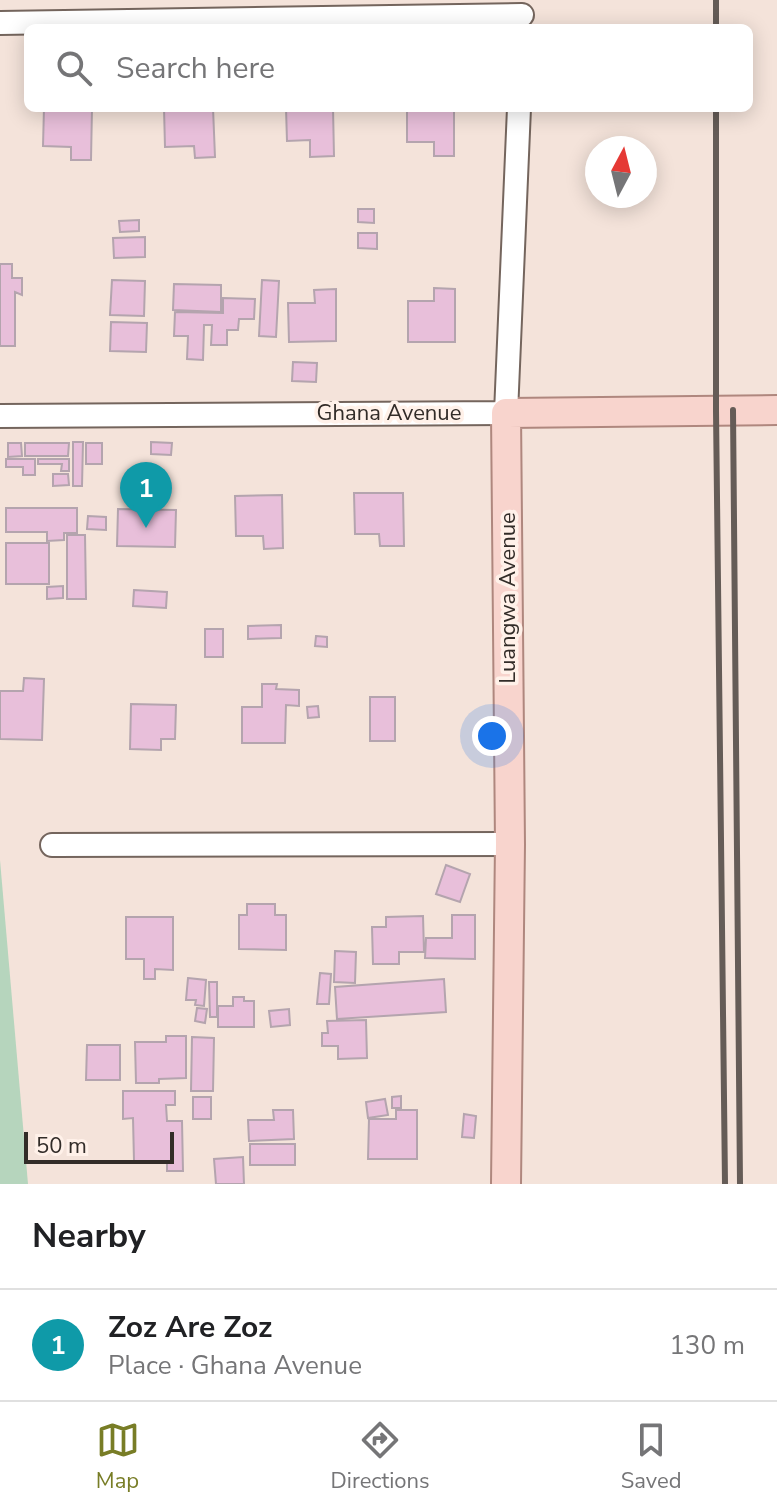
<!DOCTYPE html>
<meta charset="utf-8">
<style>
:root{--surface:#fff;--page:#f6f6f6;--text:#202124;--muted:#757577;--line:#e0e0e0;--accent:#787d26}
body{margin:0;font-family:"Nunito Sans",sans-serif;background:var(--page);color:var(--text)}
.compass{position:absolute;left:585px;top:136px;width:72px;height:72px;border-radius:50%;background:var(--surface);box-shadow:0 4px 20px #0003;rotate:7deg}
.scale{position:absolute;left:24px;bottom:20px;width:150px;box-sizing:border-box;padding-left:8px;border:4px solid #322c28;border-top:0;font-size:22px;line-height:28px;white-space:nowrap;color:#322c28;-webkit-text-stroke:6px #fff1e9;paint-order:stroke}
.you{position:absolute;left:492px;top:736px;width:28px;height:28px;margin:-20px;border:6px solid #fff;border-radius:50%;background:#1a73e8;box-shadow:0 0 0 12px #1a73e833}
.badge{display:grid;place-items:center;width:52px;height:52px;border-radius:50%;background:var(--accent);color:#fff;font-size:26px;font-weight:700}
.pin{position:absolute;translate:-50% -66px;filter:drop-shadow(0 2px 4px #0008)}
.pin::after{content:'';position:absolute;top:42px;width:28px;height:24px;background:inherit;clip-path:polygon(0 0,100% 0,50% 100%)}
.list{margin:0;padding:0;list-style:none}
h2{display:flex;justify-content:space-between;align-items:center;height:104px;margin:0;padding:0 32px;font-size:34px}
h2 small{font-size:26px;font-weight:400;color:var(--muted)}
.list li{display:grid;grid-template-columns:52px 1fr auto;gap:24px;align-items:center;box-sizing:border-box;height:112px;padding:0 32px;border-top:2px solid var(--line)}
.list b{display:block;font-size:30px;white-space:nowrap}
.list p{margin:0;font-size:26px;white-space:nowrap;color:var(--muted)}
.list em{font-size:26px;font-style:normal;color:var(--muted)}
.icon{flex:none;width:44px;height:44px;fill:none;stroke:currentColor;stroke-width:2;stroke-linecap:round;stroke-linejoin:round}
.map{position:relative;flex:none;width:777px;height:1184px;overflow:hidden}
.search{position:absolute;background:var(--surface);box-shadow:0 4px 20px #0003;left:24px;right:24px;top:24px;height:88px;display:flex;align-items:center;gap:20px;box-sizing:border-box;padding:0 28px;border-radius:12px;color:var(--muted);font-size:30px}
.sheet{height:216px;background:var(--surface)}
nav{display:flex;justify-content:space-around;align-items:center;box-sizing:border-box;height:112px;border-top:2px solid var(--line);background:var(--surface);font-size:22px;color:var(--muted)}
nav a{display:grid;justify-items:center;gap:4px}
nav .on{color:var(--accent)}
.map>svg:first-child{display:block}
</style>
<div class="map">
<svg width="777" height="1184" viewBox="0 0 777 1184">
<rect width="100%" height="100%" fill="#f4e3da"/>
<path fill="#b6d5bd" d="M0 860 28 1184H0Z"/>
<path fill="#e8bfda" stroke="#b4a4ae" stroke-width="2" d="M44 108H92L91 160H71V147L43 146Z
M164 108H213L215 157 195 158 194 146 165 147Z
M286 108H333L334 156 310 157V140L287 141Z
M407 108H454V156H434V142H407Z
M358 209H374V223L358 222Z
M139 220V231L120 232 119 221Z
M358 233H377V249L358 248Z
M145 237V257L114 258 113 238Z
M0 264H12V278H22V295L15 292V346H0Z
M112 280 145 281 144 316 110 315Z
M262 280 279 281 276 337 259 336Z
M174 284 221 285V312L173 310Z
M434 288 455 289V342H408V301H434Z
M336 289V341L289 342 288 303H315L314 290Z
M223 298 255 299 254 319H239L238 330H227V345H211L212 325H204L203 360 187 359 188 336H174L175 312 223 313Z
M111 322 147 323 146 352 110 351Z
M293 362 317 363 316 382 292 381Z
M73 442H83L82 486H73Z
M151 442 172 443 171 455 151 454Z
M8 443H21L22 456 8 457Z
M25 443H69L68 456H25Z
M86 443H102V464H86Z
M6 459H35V475H23V467H6Z
M38 459H69V471H61L62 464H38Z
M53 474H68L69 485 53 486Z
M354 493H403L404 546H380L379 534H355Z
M282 495 283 548 264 549 263 536H236L235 496Z
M6 508H77V533H64V540L47 541V532H6Z
M118 509 176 510 175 547 117 546Z
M88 516 106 517V530L87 529Z
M67 535H85L86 599H67Z
M6 543H49V584H6Z
M63 586V598L47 599V587Z
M134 590 167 592 166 608 133 606Z
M281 625V638L248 639V626Z
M205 629H223V657H205Z
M316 636 327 637V647L315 646Z
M24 678 44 679 42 740 0 739V691H23Z
M262 684H277L276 689 299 690V706L286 705 285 743H242V707H262Z
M370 697H395V741H370Z
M131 704 176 705 175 739H161V750L130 749Z
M318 706 319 717 308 718 307 707Z
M446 865 470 874 460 902 436 894Z
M247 904H275V915H286V950L239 949V915H247Z
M452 915H475V959L425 958 426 938H452Z
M423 916 424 952H399V964H373L372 927H386V917Z
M126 917H173V970L155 969V979H144V959H126Z
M335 951 356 952 355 983 334 982Z
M320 973 331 974 329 1004H317Z
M188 978 206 980 204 1006 195 1005 196 1000H186Z
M444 979 446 1012 337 1019 335 987Z
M209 982H217V1017H210Z
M233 997H244V1001H254V1027H218V1006H233Z
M197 1008 207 1009 205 1023 195 1021Z
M289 1009 290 1025 271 1027 269 1011Z
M366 1020 367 1058 338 1059V1046H322V1033H328L327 1021Z
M166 1036H186V1078L159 1079V1083H136L135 1042H166Z
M192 1037 214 1038 213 1091H191Z
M87 1045H120V1080H86Z
M123 1091H175V1105H166L167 1121H182L183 1171H167V1161H134L133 1118 123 1119Z
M401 1096V1108H392V1097Z
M193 1097H211V1119H193Z
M385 1099 388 1115 368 1118 366 1102Z
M273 1110H293L294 1139 249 1141 248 1120H274Z
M396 1110H417V1159H368L369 1119H396Z
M464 1114 476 1116 474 1138 462 1137Z
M250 1144H295V1165H250Z
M243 1157 244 1184H216L214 1159Z"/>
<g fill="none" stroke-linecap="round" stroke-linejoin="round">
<g stroke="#74655d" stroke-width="26">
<path id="minor" d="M0 23 522 15
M0 416 506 413 519 108
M52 845 510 844"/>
</g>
<g stroke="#af877e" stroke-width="32">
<path id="major" d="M506 1184 510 844 506 413 777 410"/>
</g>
<use href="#minor" stroke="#fff" stroke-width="22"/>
<use href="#major" stroke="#f8d4cd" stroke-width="28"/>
<path stroke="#655c57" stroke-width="6" d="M716 28V0
M716 108V411L725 1184
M733 410 740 1184"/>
</g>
<g text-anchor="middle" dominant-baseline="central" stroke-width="7" stroke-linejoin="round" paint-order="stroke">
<g font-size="22" fill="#322c28" stroke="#fff1e9">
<text x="389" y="413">Ghana Avenue</text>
<text transform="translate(508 598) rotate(-90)">Luangwa Avenue</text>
</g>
</g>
</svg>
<svg class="compass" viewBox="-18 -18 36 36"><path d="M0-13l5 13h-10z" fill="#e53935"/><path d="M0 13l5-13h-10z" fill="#757577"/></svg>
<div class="scale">50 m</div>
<div class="you"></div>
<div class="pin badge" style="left:146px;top:528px;background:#0f9aa8">1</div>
<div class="search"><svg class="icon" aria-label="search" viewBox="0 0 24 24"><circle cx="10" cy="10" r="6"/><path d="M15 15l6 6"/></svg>Search here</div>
</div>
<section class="sheet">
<h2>Nearby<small></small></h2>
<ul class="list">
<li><span class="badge" style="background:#0f9aa8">1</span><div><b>Zoz Are Zoz</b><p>Place · Ghana Avenue</p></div><em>130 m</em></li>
</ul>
</section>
<nav>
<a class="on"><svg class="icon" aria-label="map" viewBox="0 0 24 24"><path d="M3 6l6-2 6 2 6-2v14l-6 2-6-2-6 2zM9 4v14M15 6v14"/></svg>Map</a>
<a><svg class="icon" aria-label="directions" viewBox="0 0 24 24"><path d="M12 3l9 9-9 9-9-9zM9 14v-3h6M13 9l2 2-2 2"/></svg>Directions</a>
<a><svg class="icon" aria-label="saved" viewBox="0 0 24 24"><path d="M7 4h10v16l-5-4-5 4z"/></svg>Saved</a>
</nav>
